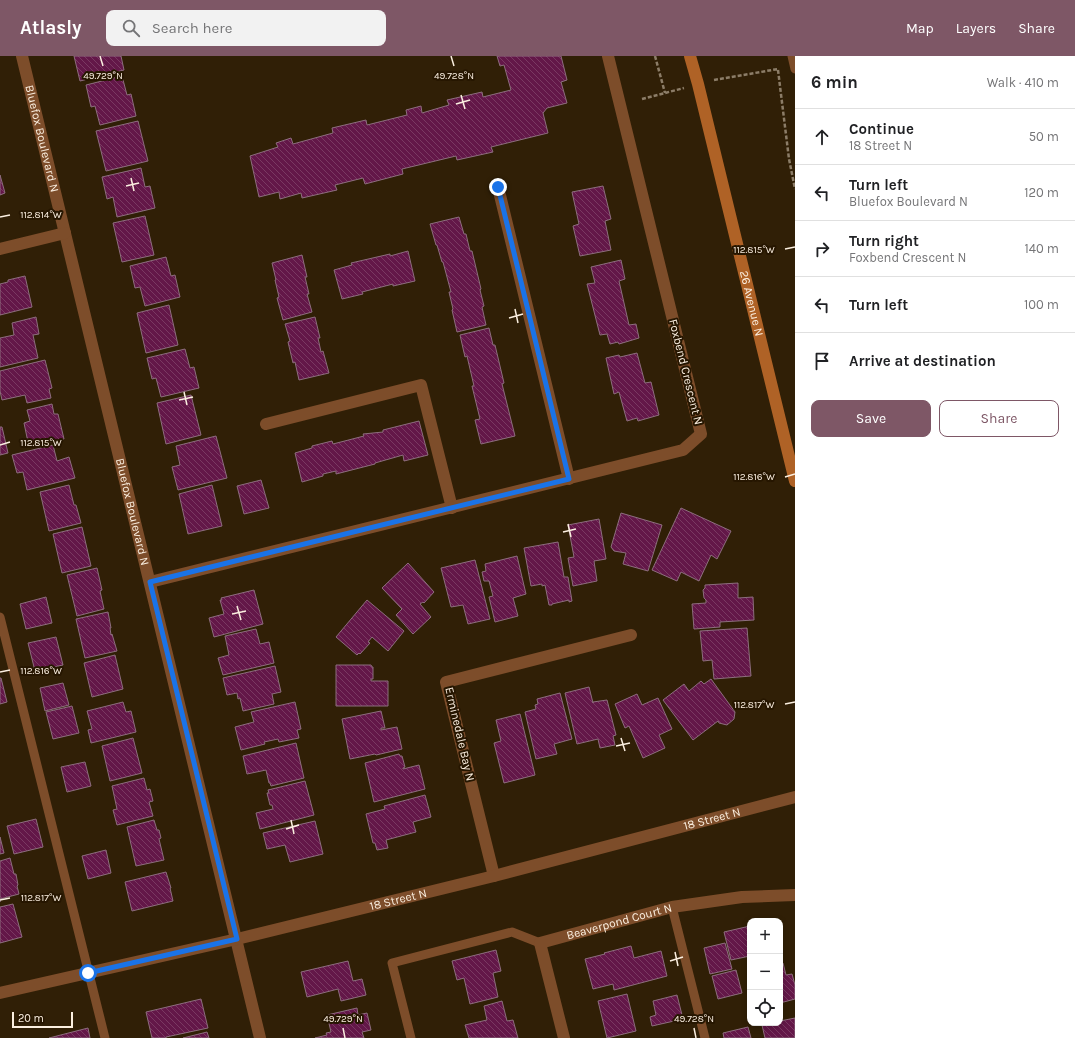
<!DOCTYPE html>
<meta charset="utf-8">
<style>
:root{--surface:#fff;--page:#f2f2f2;--text:#202124;--muted:#757577;--line:#e0e0e0;--accent:#7e5766}
body{margin:0;font-family:Karla,sans-serif;background:var(--page);color:var(--text)}
.controls{position:absolute;right:12px;bottom:12px;display:grid;overflow:hidden;border-radius:8px;box-shadow:0 2px 6px #0003}
.controls button{width:36px;height:36px;display:grid;place-items:center;padding:0;border:0;border-bottom:1px solid var(--line);background:var(--surface);color:var(--text);font:20px sans-serif}
.scale{position:absolute;left:12px;bottom:10px;width:61px;box-sizing:border-box;padding-left:4px;border:2px solid #fbefe0;border-top:0;font-size:11px;line-height:14px;white-space:nowrap;color:#fbefe0;-webkit-text-stroke:3px #261600;paint-order:stroke}
.stop{position:absolute;width:12px;height:12px;margin:-9px;border:3px solid #1a73e8;border-radius:50%;background:#fff}
.stop.end{background:#1a73e8;border-color:#fff;box-shadow:0 1px 4px #0008}
.list{margin:0;padding:0;list-style:none}
h2{display:flex;justify-content:space-between;align-items:center;height:52px;margin:0;padding:0 16px;font-size:17px}
h2 small{font-size:13px;font-weight:400;color:var(--muted)}
.list li{display:grid;grid-template-columns:26px 1fr auto;gap:12px;align-items:center;box-sizing:border-box;height:56px;padding:0 16px;border-top:1px solid var(--line)}
.list b{display:block;font-size:15px;white-space:nowrap}
.list p{margin:0;font-size:13px;white-space:nowrap;color:var(--muted)}
.list em{font-size:13px;font-style:normal;color:var(--muted)}
.actions{display:flex;gap:8px;padding:12px 16px}
.actions a{flex:1;padding:9px 0;border:1px solid var(--accent);border-radius:8px;text-align:center;font-size:14px;color:var(--accent)}
.actions .main{background:var(--accent);color:#fff}
.icon{flex:none;width:22px;height:22px;fill:none;stroke:currentColor;stroke-width:2;stroke-linecap:round;stroke-linejoin:round}
.map{position:relative;flex:none;width:795px;height:982px;overflow:hidden}
header{display:flex;align-items:center;gap:24px;box-sizing:border-box;height:56px;padding:0 20px;background:var(--accent);color:#fff}
header strong{font-size:19px}
nav{display:flex;gap:22px;margin-inline-start:auto;font-size:14px}
.search{width:280px;height:36px;background:var(--page);display:flex;align-items:center;gap:10px;box-sizing:border-box;padding:0 14px;border-radius:8px;color:var(--muted);font-size:15px}
main{display:flex}
aside{flex:1;background:var(--surface)}
.map>svg:first-child{display:block}
</style>
<header>
<strong>Atlasly</strong>
<div class="search"><svg class="icon" aria-label="search" viewBox="0 0 24 24"><circle cx="10" cy="10" r="6"/><path d="M15 15l6 6"/></svg>Search here</div>
<nav><a>Map</a><a>Layers</a><a>Share</a></nav>
</header>
<main>
<div class="map">
<svg width="795" height="982" viewBox="0 0 795 982">
<defs>
<pattern id="building-back-hatch" width="6" height="6" patternUnits="userSpaceOnUse"><rect width="6" height="6" fill="#631748"/><path d="M-1 5l2 2M0 0l6 6M5-1l2 2" fill="none" stroke="#7a3962"/></pattern>
</defs>
<rect width="100%" height="100%" fill="#301f06"/>
<path fill="url(#building-back-hatch)" stroke="#8d6e7e" d="M74 0H121L124 14 80 25Z
M497 0H561L567 24 561 26 567 47 547 52 543 57 548 77 491 91 493 96 457 104 456 100 402 113 403 118 365 128 363 122 335 129 337 134 302 142 301 137 280 143 279 136 259 141 250 100 278 91 276 87 291 82 293 88 333 77 332 72 366 64 367 69 407 59 406 54 421 50 422 57 449 49 447 44 482 36 483 41 511 34 504 9 500 10Z
M122 20 127 39 131 38 136 60 100 69 95 50 91 51 86 29Z
M138 65 148 105 106 115 96 75Z
M141 112 145 131 150 130 155 152 117 161 113 141 107 143 102 121Z
M0 119 5 137 0 139Z
M603 130 611 163 605 165 611 194 580 200 573 170 579 168 572 136Z
M145 160 154 199 122 206 113 167Z
M459 161 464 178H466L470 195H472L481 233 480 234 484 250 482 251 486 269 457 276 452 254 453 253 449 236H451L443 206H442L437 189H436L430 168Z
M408 195 415 225 393 230V228L362 236 363 238 342 243 334 214 352 209 351 207 390 198V200Z
M302 199 307 221H305L309 238H307L312 256 283 264 277 242 279 241 275 224H276L272 207Z
M166 201 171 220 175 219 180 241 145 250 140 231 135 232 130 210Z
M621 204 625 223 619 225 629 269 636 268 639 282 619 288 618 286 610 288 607 278 600 279 587 228 595 227 591 211Z
M25 220 32 251 0 259V228L8 226V224Z
M169 249 178 289 146 297 137 257Z
M36 261 39 278 33 279 38 302 0 311V282L14 279 12 267Z
M315 261 320 282H318L321 296 323 295 329 317 299 324 295 306 293 307 288 286 290 285 285 268Z
M489 272 493 289H495L504 327 502 328 515 380 481 388 475 364 480 363 472 330H474L467 300 465 301 460 279Z
M185 293 190 312 194 311 199 332 161 341 156 322 152 323 147 302Z
M637 297 645 327 651 326 659 359 638 365 637 362 627 365 619 336 614 338 606 302 619 299 620 301Z
M45 304 52 332 49 333 51 342 27 347 25 339 2 344 0 335V315Z
M191 339 201 379 166 388 157 347Z
M52 348 54 358H58L64 383 29 391 24 367 30 365 27 354Z
M419 365 428 399 404 405 403 399 375 407V408L336 418V415L323 418V420L302 426 295 397 312 392V390L332 385 333 388 364 380 363 378 383 376V374Z
M0 371H2L8 397 0 399Z
M216 380 227 422 178 434 172 411 180 409 176 390Z
M53 389 57 405 69 401 75 422 27 434 23 416 17 417 12 399Z
M261 424 269 452 244 458 237 430Z
M69 429 74 449H76L81 467 49 475 40 436Z
M212 429 222 470 188 478 179 438Z
M681 452 731 475 717 503 711 499 699 525 681 516 677 525 652 514Z
M621 457 662 469 648 515 623 508 626 497 614 495 611 491Z
M599 463 606 503 594 505 597 525 573 530 568 502 574 501 568 469Z
M82 471 91 510 62 517 53 478Z
M558 486 564 521H568L572 545 569 546V544L552 548V549H549L545 529 542 530V528L531 530 524 492Z
M517 500 526 538 513 542 518 560 495 566 489 541 493 540 489 525H484L482 516 486 515 485 508Z
M475 504 490 563 468 568 463 549 451 551 441 512Z
M408 507 434 536 424 547 423 546 420 548 431 561 413 578 396 559 402 553 382 532Z
M97 512 102 534 100 535 104 553 77 560 67 519Z
M738 527V542L753 541 754 564 720 566V571L694 573 692 548 706 547V544L704 542 703 534 705 532V529Z
M254 534 263 568 214 581 209 562 224 558 220 544H222L221 542Z
M46 541 52 567 26 573 20 548Z
M367 544 404 575 388 595 372 581 368 586 370 587 360 598 359 597 357 599 336 581Z
M108 556 111 572H110L111 579 112 578 117 595 85 602 76 563Z
M747 572 751 620 714 623 712 604 703 605 700 575Z
M256 573 260 588 269 586 274 607 223 619 218 602 229 599 225 580Z
M56 581 63 609 35 615 28 587Z
M115 599 123 633 92 641 84 607Z
M336 609H371L372 611H373V623H371V625H388V650H336Z
M275 610 281 636 272 638 274 648 243 655 240 642 238 643 237 637 227 639 223 622Z
M0 622H1L7 646 0 648Z
M711 623 735 656 734 663 727 669 719 667 718 665 693 684 663 644 684 628 689 635 701 625 704 628Z
M63 627 69 649 45 655 40 632Z
M589 631 593 647V646L607 644 616 679 613 680 615 689 600 692 598 683 577 688 565 637Z
M560 637 572 683 554 688 557 698 536 703 525 656 536 653 535 649 538 648 537 643Z
M637 638 642 649 658 642 672 673 659 679 665 692 643 702 629 670 625 672 615 648Z
M123 646 126 656 131 655 136 676 91 687 88 674 92 673 87 655Z
M295 646 301 673 297 674 299 682 279 686 278 683 264 686 265 688 241 694 235 671 254 666 251 656Z
M72 650 79 677 53 683 46 656Z
M381 655 385 672H381V674L397 671 402 693 376 699 375 698 350 703 342 663Z
M520 658 535 719 504 727 494 687 501 685 496 664Z
M133 682 142 717 110 725 102 690Z
M296 687 304 722 271 730 270 727H269L266 714 247 718 243 700Z
M399 698 400 700H402L405 711 403 712V713L419 709 425 733 374 746 365 707Z
M85 706 91 730 67 736 61 711Z
M144 722 147 734 150 733 153 745 149 746 153 760 117 769 113 754 117 753 112 730Z
M305 725 314 759 260 773 256 757 273 753 272 749H270L267 737H269L268 734Z
M425 739 431 761 413 766 416 776 386 784 388 792 377 794 375 787H373L366 758 385 753 384 750Z
M36 763 43 791 14 798 7 770Z
M154 764 157 774H159L161 782 159 783 164 804 136 810 127 771Z
M315 765 323 798 290 806 285 789 267 793 263 777Z
M0 781 4 797 0 798Z
M106 794 111 817 88 823 82 800Z
M10 802 14 818H16L18 829 17 830 19 838 0 843V846V805Z
M166 816 171 832H170L173 845 132 855 125 826Z
M13 848 22 881 0 887V851Z
M750 870V900L731 904 724 876Z
M725 887 732 913 710 918 704 892Z
M631 890 634 902 661 895 667 920 614 934 613 928 593 933 585 903 605 898 604 897Z
M496 894 501 915 493 917 498 941 470 948 464 922 457 924 452 905Z
M348 905 353 925 362 923 366 939 341 945 338 933 307 941 301 916Z
M783 907 786 919 792 918 795 929V943L780 947V908Z
M736 914 742 937 718 943 712 920Z
M627 938 636 975 607 982 598 945Z
M677 939 683 963 652 970 650 961 656 959 653 945Z
M201 943 208 972 166 981V982H152L146 956Z
M502 945 507 965 513 964 518 982H469L465 969 487 964 484 950Z
M357 952 358 959 367 957 371 974 362 976 364 982H315L327 979 326 977 331 976 327 959Z
M795 962V982H765L762 969 780 967V965Z
M748 971 751 982H724L723 977Z
M88 972 90 982H49Z
M207 976 209 982H183Z"/>
<g fill="none" stroke-linecap="round" stroke-linejoin="round">
<path stroke="#8c7d68" stroke-width="2.5" stroke-dasharray="4 2" stroke-linecap="butt" d="M655 0 665 37
M778 14 789 103 795 133
M714 24 778 13
M642 43 684 32"/>
<path stroke="#7d4d2a" stroke-width="9" d="M792 0 795 13
M0 561 105 982
M672 851 705 982
M411 982 392 907 512 876 540 887"/>
<g stroke="#7d4d2a" stroke-width="12">
<path id="s1" d="M22 0 260 982"/>
<path d="M498 131 569 423"/>
<path d="M0 193 65 177"/>
<path d="M266 368 421 329 452 452"/>
<path d="M150 526 683 394 701 378 608 0"/>
<path d="M494 820 446 626 631 579"/>
<path id="s2" d="M0 937 237 883 494 820 795 741"/>
<path id="s3" d="M564 982 540 887 672 851 742 841 795 839"/>
</g>
<path stroke="#af6226" stroke-width="12" id="s4" d="M690 0 698 28 795 425"/>
</g>
<g fill="none" stroke-linecap="round" stroke-linejoin="round">
<path stroke="#1a73e8" stroke-width="5" d="M88 917 237 883 150 526 569 423 498 131"/>
</g>
<path fill="none" stroke="#fbefe0" stroke-width="1.5" d="M100 0 103 10M451 0 454 10M461 39 465 53M456 48 470 44M131 122 134 135M126 130 139 127M0 161 10 159M785 193 795 191M515 253 518 267M509 262 523 258M184 336 187 349M179 344 193 341M0 389 10 386M785 421 795 418M568 468 571 481M563 476 576 473M237 550 241 564M232 558 246 555M0 616 10 614M785 648 795 646M621 682 625 695M616 690 630 687M291 764 294 778M286 773 299 769M0 844 10 842M675 896 678 910M670 905 683 901M343 972 345 982M694 972 696 982"/>
<g text-anchor="middle" dominant-baseline="central" stroke-width="4" stroke-linejoin="round" paint-order="stroke">
<g font-size="12" fill="#fbefe0" stroke="#261600">
<text stroke="none"><textPath href="#s1" startOffset="85">Bluefox Boulevard N</textPath></text>
<text stroke="none"><textPath href="#s4" startOffset="255">26 Avenue N</textPath></text>
<text transform="translate(686 316) rotate(76)">Foxbend Crescent N</text>
<text stroke="none"><textPath href="#s1" startOffset="469">Bluefox Boulevard N</textPath></text>
<text transform="translate(460 678) rotate(77)">Erminedale Bay N</text>
<text stroke="none"><textPath href="#s2" startOffset="733">18 Street N</textPath></text>
<text stroke="none"><textPath href="#s2" startOffset="409">18 Street N</textPath></text>
<text stroke="none"><textPath href="#s3" startOffset="180">Beaverpond Court N</textPath></text>
</g>
</g>
<g font-size="10" text-anchor="middle" fill="#fbefe0" stroke="#261600" stroke-width="4" stroke-linejoin="round" paint-order="stroke">
<text x="103" y="23">49.729°N</text>
<text x="454" y="23">49.728°N</text>
<text x="41" y="162">112.814°W</text>
<text x="754" y="197">112.815°W</text>
<text x="41" y="390">112.815°W</text>
<text x="754" y="424">112.816°W</text>
<text x="41" y="618">112.816°W</text>
<text x="754" y="652">112.817°W</text>
<text x="41" y="845">112.817°W</text>
<text x="343" y="966">49.729°N</text>
<text x="694" y="966">49.728°N</text>
</g>
</svg>
<div class="controls">
<button>+</button>
<button>−</button>
<button><svg class="icon" aria-label="locate" viewBox="0 0 24 24"><circle cx="12" cy="12" r="6"/><path d="M12 2v4M12 18v4M2 12h4M18 12h4"/></svg></button>
</div>
<div class="scale">20 m</div>
<div class="stop" style="left:88px;top:917px"></div>
<div class="stop end" style="left:498px;top:131px"></div>
</div>
<aside>
<h2>6 min<small>Walk · 410 m</small></h2>
<ul class="list">
<li><svg class="icon" aria-label="ahead" viewBox="0 0 24 24"><path d="M12 20V5M6 11l6-6 6 6"/></svg><div><b>Continue</b><p>18 Street N</p></div><em>50 m</em></li>
<li><svg class="icon" aria-label="left" viewBox="0 0 24 24"><path d="M17 20v-9H6M10 6l-5 5 5 5"/></svg><div><b>Turn left</b><p>Bluefox Boulevard N</p></div><em>120 m</em></li>
<li><svg class="icon" aria-label="right" viewBox="0 0 24 24"><path d="M7 20v-9h11M14 6l5 5-5 5"/></svg><div><b>Turn right</b><p>Foxbend Crescent N</p></div><em>140 m</em></li>
<li><svg class="icon" aria-label="left" viewBox="0 0 24 24"><path d="M17 20v-9H6M10 6l-5 5 5 5"/></svg><div><b>Turn left</b></div><em>100 m</em></li>
<li><svg class="icon" aria-label="arrive" viewBox="0 0 24 24"><path d="M6 21V4h12l-3 4 3 4H6"/></svg><div><b>Arrive at destination</b></div></li>
</ul>
<div class="actions"><a class="main">Save</a><a>Share</a></div>
</aside>
</main>
